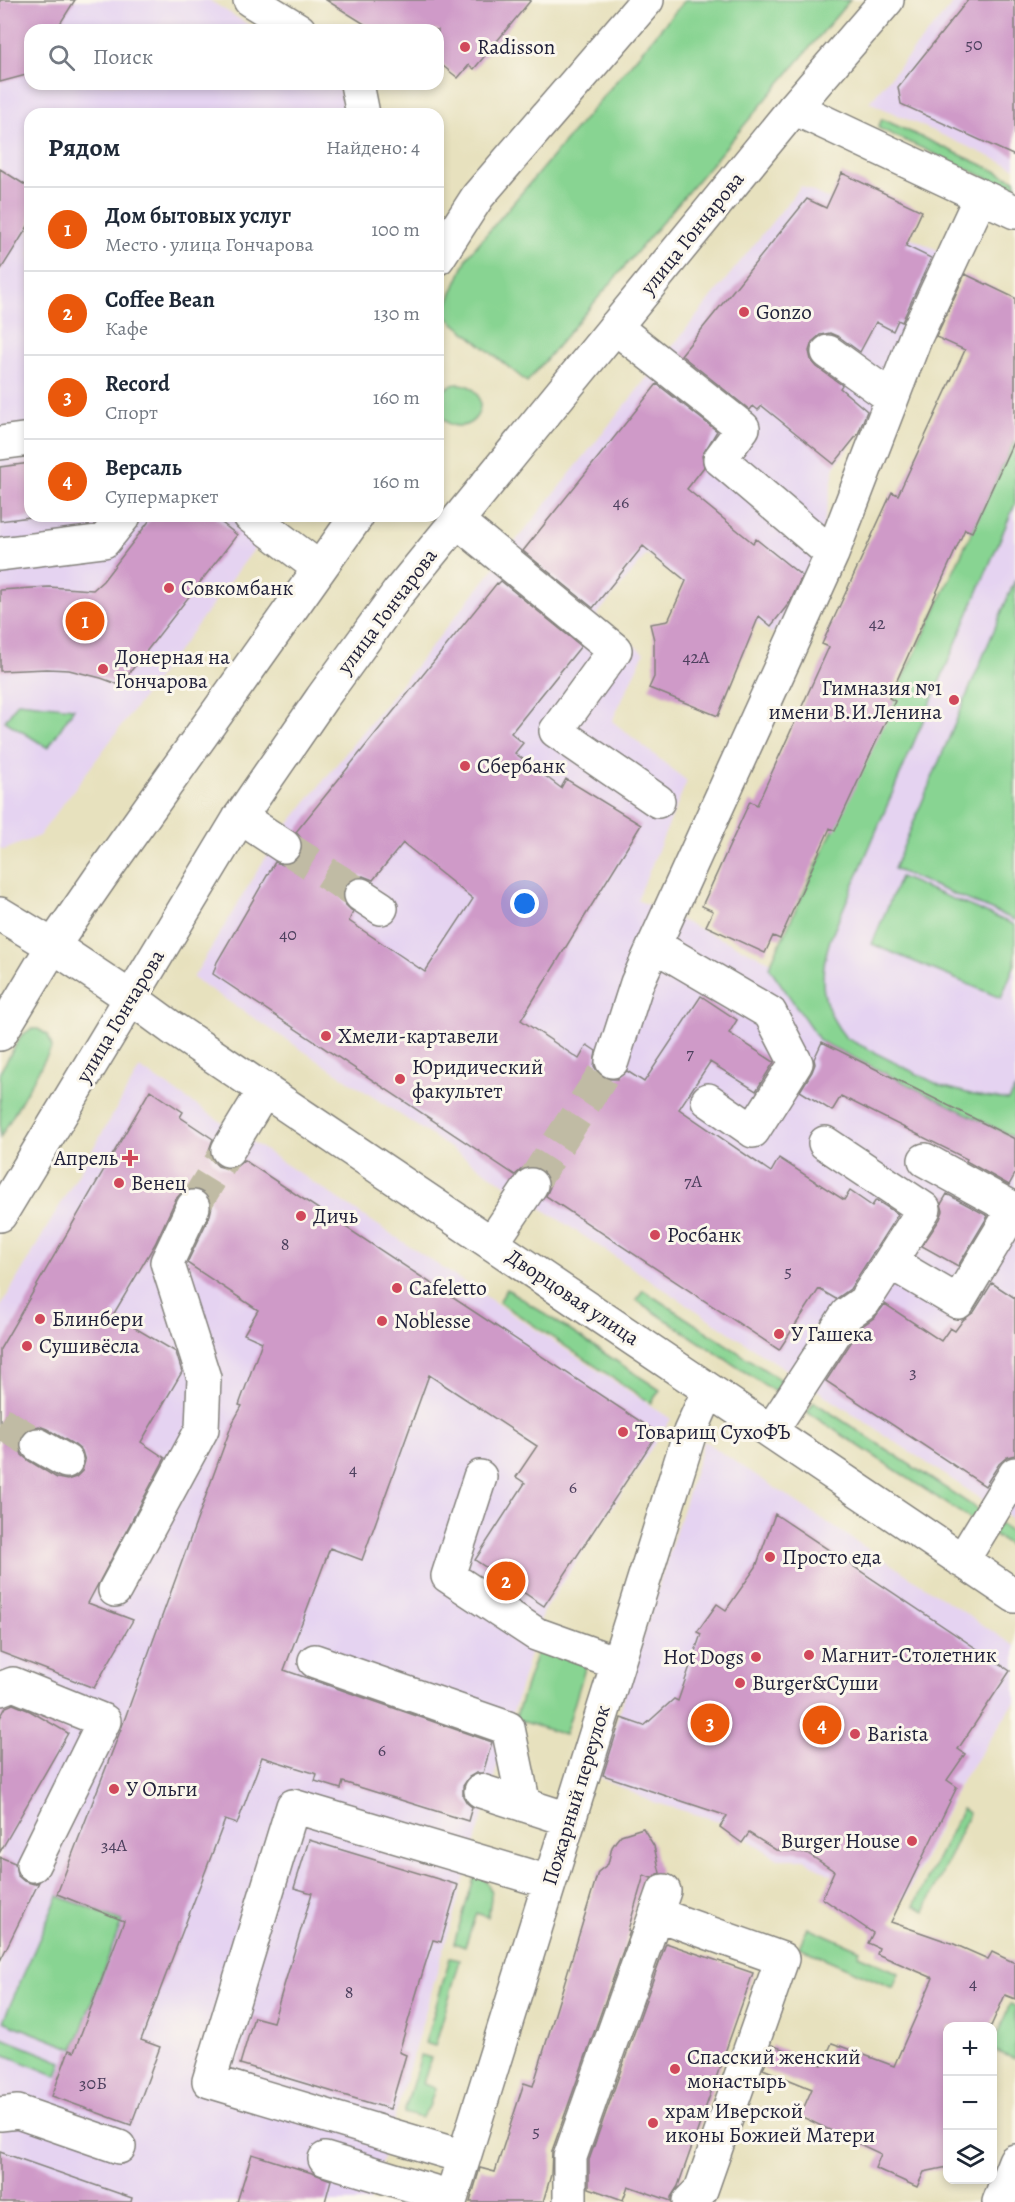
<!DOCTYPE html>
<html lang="ru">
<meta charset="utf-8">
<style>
:root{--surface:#fff;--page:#f6f6f7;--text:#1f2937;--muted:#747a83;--line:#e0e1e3;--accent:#ea580c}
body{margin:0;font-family:Alegreya,serif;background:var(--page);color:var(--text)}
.controls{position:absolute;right:18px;bottom:18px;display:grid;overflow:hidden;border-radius:12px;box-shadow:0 3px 9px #0003}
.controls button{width:54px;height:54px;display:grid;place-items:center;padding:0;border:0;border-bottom:2px solid var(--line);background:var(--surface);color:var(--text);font:30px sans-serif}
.you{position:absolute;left:525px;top:904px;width:21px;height:21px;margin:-15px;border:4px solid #fff;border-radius:50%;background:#1a73e8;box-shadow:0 0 0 9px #1a73e833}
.badge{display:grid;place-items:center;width:39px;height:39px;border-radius:50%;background:var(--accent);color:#fff;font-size:20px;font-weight:700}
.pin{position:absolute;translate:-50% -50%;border:3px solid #fff;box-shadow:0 2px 6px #0006}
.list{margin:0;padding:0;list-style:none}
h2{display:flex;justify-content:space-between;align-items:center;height:78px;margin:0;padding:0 24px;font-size:26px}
h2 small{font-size:20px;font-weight:400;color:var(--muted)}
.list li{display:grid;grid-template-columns:39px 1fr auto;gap:18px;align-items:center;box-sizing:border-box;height:84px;padding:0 24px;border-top:2px solid var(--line)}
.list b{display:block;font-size:22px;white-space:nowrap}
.list p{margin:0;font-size:20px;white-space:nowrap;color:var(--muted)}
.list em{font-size:20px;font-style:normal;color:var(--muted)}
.icon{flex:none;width:33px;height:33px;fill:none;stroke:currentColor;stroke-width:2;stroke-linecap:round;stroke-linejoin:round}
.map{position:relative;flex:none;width:1015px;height:2202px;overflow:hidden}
.search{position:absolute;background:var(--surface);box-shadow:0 3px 9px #0003;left:24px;top:24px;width:420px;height:66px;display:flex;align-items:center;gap:15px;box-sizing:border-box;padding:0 21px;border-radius:18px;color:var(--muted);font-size:22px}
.panel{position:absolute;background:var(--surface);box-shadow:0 3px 9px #0003;left:24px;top:108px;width:420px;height:414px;border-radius:18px}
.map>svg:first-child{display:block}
</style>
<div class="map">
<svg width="1015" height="2202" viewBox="0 0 1015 2202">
<rect width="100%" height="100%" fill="#fbf7ec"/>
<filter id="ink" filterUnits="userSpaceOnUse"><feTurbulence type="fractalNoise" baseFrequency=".0167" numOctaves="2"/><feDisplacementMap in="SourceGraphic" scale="12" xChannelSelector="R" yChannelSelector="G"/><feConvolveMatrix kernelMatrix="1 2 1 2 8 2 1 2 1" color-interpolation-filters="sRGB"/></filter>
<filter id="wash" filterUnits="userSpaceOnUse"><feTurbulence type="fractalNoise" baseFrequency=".008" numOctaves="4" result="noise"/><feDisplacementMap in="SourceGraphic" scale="24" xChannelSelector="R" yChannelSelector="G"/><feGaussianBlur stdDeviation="1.35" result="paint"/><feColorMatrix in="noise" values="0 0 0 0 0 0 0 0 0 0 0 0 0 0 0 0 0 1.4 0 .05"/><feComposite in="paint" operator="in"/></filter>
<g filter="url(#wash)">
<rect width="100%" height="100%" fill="#e7e1be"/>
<path fill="#e5d3f1" d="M0 0H209L257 30H30V84H335L340 90 345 114H30V516H279L39 836 4 850 0 848Z
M956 0H1015V168L869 102Z
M801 186 941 252 874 416 835 465 813 582 772 634 710 585 700 597 647 554 596 616 644 653 612 721 687 781 637 900 772 962 1015 438V1521L193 978 276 840Z
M140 1068 671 1419 542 1613 370 2202H0V1308Z
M704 1441 1015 1646V1702L959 1785 905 1899 847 1860 834 1877 804 1859H778L719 1821 650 1801 599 1777Z"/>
<path fill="#88d492" stroke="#557b66" stroke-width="1.5" d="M685 0H850L527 382 443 314 468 256Z
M882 119 1015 180V191L878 128Z
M438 405a21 21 0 1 1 42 0a21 21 0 1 1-42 0Z
M1015 439V504L830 940C818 978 820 1006 846 1038L941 1086 978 1096 1008 1100 1015 1089V1138L820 1041 769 967Z
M1015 580V920L894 869Z
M18 702 74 708 48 748 5 721Z
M900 877 1015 925V964L1001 998 872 944Z
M31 1029H38L48 1035 52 1047 0 1138V1072L21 1036Z
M507 1289 660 1390 651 1403 499 1302Z
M643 1290 782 1381 775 1392 636 1300Z
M814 1402 979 1510 973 1521 807 1412Z
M999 1523 1015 1534V1549L992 1533Z
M538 1649 586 1665 565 1735 515 1719Z
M962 1809 969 1813 925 1911 914 1906Z
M476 1872C495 1885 492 1897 488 1917L476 1913 465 1947 454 1943Z
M58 1896 122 1921 74 2049 3 2021Z
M808 1927 860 1950 858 1955 899 1973 893 1988 799 1947Z
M450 1958 460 1960 435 2046 425 2043Z
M1010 2004 1015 2006V2059L993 2050V2045Z
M0 2037 62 2062 57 2076 0 2053Z
M421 2055 431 2058 423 2084 435 2088 429 2107 421 2118 404 2113Z"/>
<g id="blocks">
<path fill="#cf9ac8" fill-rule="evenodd" d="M0 0H75L56 30H30V74L0 82Z
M326 0H531L474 69 469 65 458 78 438 62V30H374Z
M968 0H1015V156L901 104 898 87Z
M0 169 30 188V223L0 271Z
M842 173 922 211 906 246 931 258 902 322 898 320 893 331 876 322 860 352 839 337 830 333 820 335 812 342 809 351 811 360 817 367 842 385 840 388 867 411 858 434 834 464 762 406 758 410 753 406 750 410 681 355 807 199 826 208Z
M965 274 1015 298V438L972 532 965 529 889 698 895 701 835 831 830 828 780 939 773 936 765 953 706 926 713 911 702 906 750 801 757 805 829 647 822 644 892 492 898 495 965 350 936 337Z
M657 384 717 431 702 456 704 467 687 489 753 543 756 539 802 576 790 602 771 626 759 616 718 716 649 688 654 677V640L650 624 668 621 686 581 643 546 593 608 523 551Z
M30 463V517L0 521V467Z
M153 516H213L237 535 120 685 101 678 69 670 47 669 0 671V590L49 587 93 590 103 581Z
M501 581 581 646 511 733 523 743 515 753 561 788 566 779 641 825 521 1020 579 1059 587 1045 596 1051 594 1066 599 1074 606 1079H617L627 1071 644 1082 701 996 737 1020 729 1033 774 1062 756 1091 710 1062 679 1109 771 1172 779 1158 844 1200 850 1191 872 1206 876 1200 898 1214 850 1289 836 1299 819 1289 779 1350 546 1196 550 1187 548 1177 541 1169 532 1166 523 1168 515 1175 213 974 217 962 275 862 283 865 292 863 300 856 303 847 301 838 296 832 497 583 498 584ZM403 843 473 899 425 972 349 921 353 912 345 904 342 895 346 884 353 878 363 876 373 880Z
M822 1042 1015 1139V1174L1009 1185 966 1161 967 1159 841 1096 832 1111 800 1091 812 1072 815 1064 814 1059Z
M150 1090 183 1112 180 1117 213 1139 209 1150 212 1160 218 1166 228 1169 237 1166 244 1160 658 1433 544 1606 475 1560 525 1483 516 1477 537 1446 429 1375 362 1560 330 1548 284 1670 492 1742 483 1773H476L469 1777 463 1786V1796L467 1803 472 1807 468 1821 343 1782 341 1789 315 1781 317 1774 262 1757 237 1824 225 1820 141 2040 160 2047 131 2125 52 2096 69 2050 74 2052 124 1921 57 1894 121 1729 232 1424 242 1406 239 1405 262 1342 244 1334 258 1310 187 1263 210 1215 212 1206 209 1197 202 1190 192 1188 183 1191 176 1199 155 1244 113 1315 176 1352 182 1372 141 1442 165 1458 88 1603 133 1620 94 1688 0 1652V1349ZM39 1426 47 1429 75 1445 82 1451 85 1461 82 1471 76 1477 67 1480 57 1478 29 1461 22 1455 19 1446 21 1436 29 1429Z
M947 1194 988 1216 958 1266 922 1246 940 1219 943 1211 941 1204Z
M992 1283 1015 1298V1455L1007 1457 999 1464 985 1486 826 1381 861 1327 875 1317 885 1304 941 1341 950 1328 955 1331 963 1320 974 1312Z
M775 1514 1010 1671 958 1749 965 1754 947 1780 957 1787 891 1922 954 1944 988 1959 992 1952 1015 1963V1999L1005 1995 991 2026H948V2167L924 2172 917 2187 875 2168 881 2154 800 2116 812 2089 763 2069 772 2045 822 2065 832 2043 894 2066 933 1978 877 1954 879 1948 868 1943 873 1933 822 1898 834 1871 807 1853 776 1850 749 1833 742 1843 720 1827 727 1816 603 1775 621 1718 644 1726 674 1699 678 1701 701 1634 697 1632 717 1604 726 1610 756 1567Z
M13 1704 30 1711 68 1733 0 1852V1718L6 1707Z
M643 1828 654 1846 660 1873 651 1878 644 1875 628 1930 630 1931 552 2151 551 2175 543 2202H470L480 2168 495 2172 524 2083 533 2086 598 1872 608 1864 612 1847 616 1841 621 1835Z
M309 1840 458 1885 441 1942 433 1940 424 1968 399 2052 406 2055 390 2109 240 2064 254 2017 273 2022 312 1893 294 1888Z
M0 1857 15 1863 17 1875 24 1881 34 1884 39 1882 0 1961Z
M666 1943 753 1973 678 2186 671 2197V2201L628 2186 623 2200 589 2188V2160Z
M0 2152 132 2198 131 2202H0Z
M252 2154 312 2173 331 2180 325 2202H237Z"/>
</g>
</g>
<g filter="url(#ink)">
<use href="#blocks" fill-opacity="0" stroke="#84827c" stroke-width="1.5"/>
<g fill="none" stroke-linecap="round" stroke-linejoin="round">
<path stroke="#c0bba4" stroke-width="33" stroke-dasharray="33 16" stroke-linecap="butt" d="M284 846 361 895
M531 1185 612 1061
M193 1207 228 1150
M0 1422 38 1445"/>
<g stroke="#84827c" stroke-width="36">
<path id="minor" d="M250 0 299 30
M357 84 363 114
M794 108 1015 212
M615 327 743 428 720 459 832 554
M828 352 892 398
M0 443 30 439
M250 516 319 568
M457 521 615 650 556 731 658 801
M0 554 104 541 124 516
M240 817 284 846
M361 895 381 908
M654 945 770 1013 796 1063 753 1131 708 1100
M131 998 172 1028 1015 1596
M612 1061 637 983 832 554 916 336 981 196
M228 1150 265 1089
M492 1243 531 1185
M890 1262 958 1302 1014 1209 925 1160
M771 1431 847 1314 864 1302 924 1209 825 1143
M38 1445 66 1461
M480 1477 448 1576 536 1634 617 1663
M962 1561 1015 1474
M115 1590 202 1429 204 1378 167 1262 193 1207
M315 1661 508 1728 524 1805
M0 1689 13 1684 104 1721 33 1865
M481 1791 568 1819
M656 1914 782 1959 701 2190 689 2202
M0 2114 18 2112 119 2147
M464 2157 209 2081 293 1806 549 1882
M325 2159 451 2197
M450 2202 690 1432 709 1390
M570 2202V2157L664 1891
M999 2202 1015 2161"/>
</g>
<g stroke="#84827c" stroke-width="36">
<path id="major" d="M438 258 478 196 647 0
M0 914 53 946 131 998
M0 1034 53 946 102 875 357 516
M0 1215 240 817 322 698 398 593 794 108 887 0"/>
</g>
<use href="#minor" stroke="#fff" stroke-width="33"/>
<use href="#major" stroke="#fff" stroke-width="33"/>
</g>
</g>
<g fill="#d1495b" stroke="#fbf7ec" stroke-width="2">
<circle cx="465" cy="47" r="6"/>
<circle cx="744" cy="312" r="6"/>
<circle cx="169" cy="588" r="6"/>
<circle cx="103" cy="669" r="6"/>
<circle cx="954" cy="700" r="6"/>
<circle cx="465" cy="766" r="6"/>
<circle cx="326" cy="1036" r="6"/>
<circle cx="400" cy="1079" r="6"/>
<path d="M127 1149h6v6h6v6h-6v6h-6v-6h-6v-6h6z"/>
<circle cx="119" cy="1183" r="6"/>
<circle cx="301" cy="1216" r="6"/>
<circle cx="655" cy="1235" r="6"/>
<circle cx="397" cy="1288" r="6"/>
<circle cx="40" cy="1319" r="6"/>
<circle cx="382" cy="1321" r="6"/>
<circle cx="779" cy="1334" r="6"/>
<circle cx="27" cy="1346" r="6"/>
<circle cx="623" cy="1432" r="6"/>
<circle cx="770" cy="1557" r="6"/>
<circle cx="809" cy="1655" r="6"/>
<circle cx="756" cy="1657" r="6"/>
<circle cx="740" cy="1683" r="6"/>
<circle cx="855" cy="1734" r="6"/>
<circle cx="114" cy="1789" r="6"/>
<circle cx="912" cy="1841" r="6"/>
<circle cx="675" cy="2069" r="6"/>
<circle cx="653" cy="2123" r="6"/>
</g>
<g text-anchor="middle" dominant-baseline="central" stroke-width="6" stroke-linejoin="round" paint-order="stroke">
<g font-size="18" fill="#4d405e">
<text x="974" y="44">50</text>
<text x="621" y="502">46</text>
<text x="877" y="623">42</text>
<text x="696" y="657">42А</text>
<text x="288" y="934">40</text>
<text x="690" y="1053">7</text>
<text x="693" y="1181">7А</text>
<text x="285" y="1244">8</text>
<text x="788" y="1271">5</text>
<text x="913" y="1372">3</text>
<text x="353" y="1469">4</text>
<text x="573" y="1487">6</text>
<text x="382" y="1750">6</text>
<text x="114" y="1845">34А</text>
<text x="973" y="1983">4</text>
<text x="349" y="1992">8</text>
<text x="93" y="2083">30Б</text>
<text x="536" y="2131">5</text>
</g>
<g font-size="21" fill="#22223b" stroke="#fbf7ec" text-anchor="start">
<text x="477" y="47">Radisson</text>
<text x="756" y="312">Gonzo</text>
<text x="181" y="588">Совкомбанк</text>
<text x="115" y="657">Донерная на<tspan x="115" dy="24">Гончарова</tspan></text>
<text x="942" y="688" text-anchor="end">Гимназия №1<tspan x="942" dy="24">имени В.И.Ленина</tspan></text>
<text x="477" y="766">Сбербанк</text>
<text x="338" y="1036">Хмели-картавели</text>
<text x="412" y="1067">Юридический<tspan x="412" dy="24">факультет</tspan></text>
<text x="118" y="1158" text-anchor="end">Апрель</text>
<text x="131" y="1183">Венец</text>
<text x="313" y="1216">Дичь</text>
<text x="667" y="1235">Росбанк</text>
<text x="409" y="1288">Cafeletto</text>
<text x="52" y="1319">Блинбери</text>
<text x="394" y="1321">Noblesse</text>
<text x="791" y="1334">У Гашека</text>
<text x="39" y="1346">Сушивёсла</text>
<text x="635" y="1432">Товарищ СухоФЪ</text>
<text x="782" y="1557">Просто еда</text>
<text x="821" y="1655">Магнит-Столетник</text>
<text x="744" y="1657" text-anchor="end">Hot Dogs</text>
<text x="752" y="1683">Burger&amp;Суши</text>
<text x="867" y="1734">Barista</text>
<text x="126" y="1789">У Ольги</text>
<text x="900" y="1841" text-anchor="end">Burger House</text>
<text x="687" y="2057">Спасский женский<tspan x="687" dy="24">монастырь</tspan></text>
<text x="665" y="2111">храм Иверской<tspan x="665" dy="24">иконы Божией Матери</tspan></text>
</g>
<g font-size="21" fill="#22223b" stroke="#fbf7ec">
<text transform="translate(692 233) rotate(-51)">улица Гончарова</text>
<text transform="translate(387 611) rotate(-53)">улица Гончарова</text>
<text transform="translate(120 1016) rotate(-59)">улица Гончарова</text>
<text transform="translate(573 1297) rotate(34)">Дворцовая улица</text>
<text transform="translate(576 1795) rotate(-73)">Пожарный переулок</text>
</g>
</g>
</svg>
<div class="controls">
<button>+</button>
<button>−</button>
<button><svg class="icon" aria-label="layers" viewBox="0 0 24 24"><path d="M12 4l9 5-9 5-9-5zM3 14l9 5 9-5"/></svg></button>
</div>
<div class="you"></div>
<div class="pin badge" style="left:85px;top:621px">1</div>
<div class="pin badge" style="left:506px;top:1581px">2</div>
<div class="pin badge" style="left:710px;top:1723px">3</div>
<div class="pin badge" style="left:822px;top:1725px">4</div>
<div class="search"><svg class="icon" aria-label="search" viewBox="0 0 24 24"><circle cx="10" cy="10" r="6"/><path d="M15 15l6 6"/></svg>Поиск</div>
<section class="panel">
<h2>Рядом<small>Найдено: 4</small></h2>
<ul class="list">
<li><span class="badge">1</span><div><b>Дом бытовых услуг</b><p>Место · улица Гончарова</p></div><em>100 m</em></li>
<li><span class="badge">2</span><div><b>Coffee Bean</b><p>Кафе</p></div><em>130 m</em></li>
<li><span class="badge">3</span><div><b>Record</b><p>Спорт</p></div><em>160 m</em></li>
<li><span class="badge">4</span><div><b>Версаль</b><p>Супермаркет</p></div><em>160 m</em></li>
</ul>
</section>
</div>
